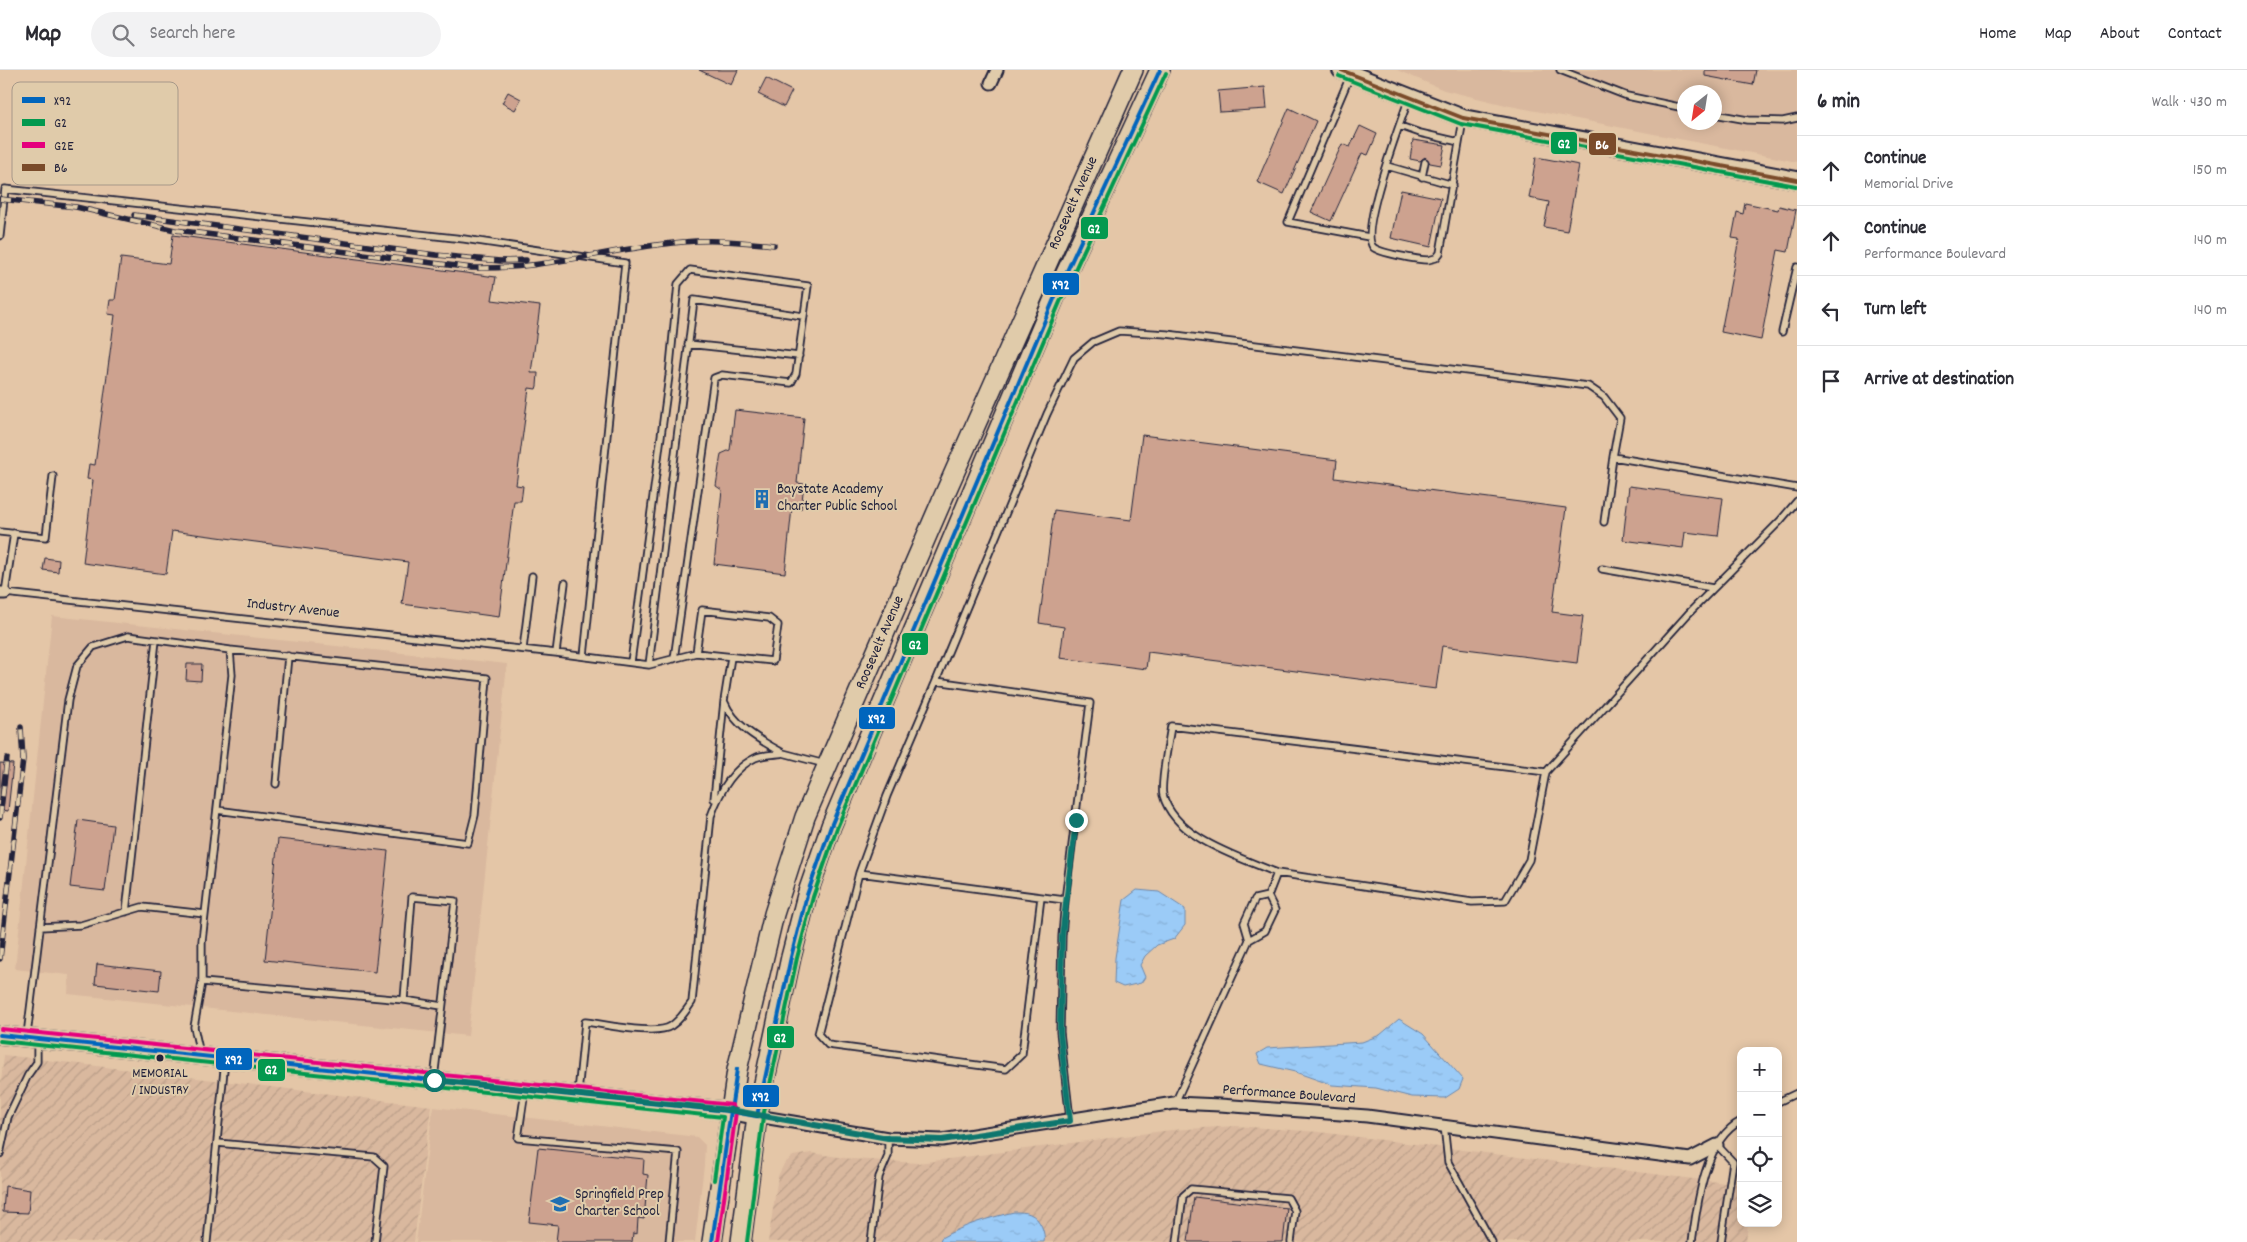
<!DOCTYPE html>
<meta charset="utf-8">
<style>
:root{--surface:#fff;--page:#f2f2f3;--text:#2b2b33;--muted:#7c7c81;--line:#e1e1e2}
body{margin:0;font-family:Dekko,sans-serif;background:var(--page);color:var(--text)}
.controls{position:absolute;right:15px;bottom:15px;display:grid;overflow:hidden;border-radius:10px;box-shadow:0 2px 12px #0003}
.controls button{width:45px;height:45px;display:grid;place-items:center;padding:0;border:0;border-bottom:1px solid var(--line);background:var(--surface);color:var(--text);font:25px sans-serif}
.compass{position:absolute;left:1677px;top:15px;width:45px;height:45px;border-radius:50%;background:var(--surface);box-shadow:0 2px 12px #0003;rotate:210deg}
.stop{position:absolute;width:15px;height:15px;margin:-11px;border:4px solid #0f766e;border-radius:50%;background:#fff}
.stop.end{background:#0f766e;border-color:#fff;box-shadow:0 1px 5px #0008}
.list{margin:0;padding:0;list-style:none}
h2{display:flex;justify-content:space-between;align-items:center;height:65px;margin:0;padding:0 20px;font-size:21px}
h2 small{font-size:16px;font-weight:400;color:var(--muted)}
.list li{display:grid;grid-template-columns:32px 1fr auto;gap:15px;align-items:center;box-sizing:border-box;height:70px;padding:0 20px;border-top:1px solid var(--line)}
.list b{display:block;font-size:19px;white-space:nowrap}
.list p{margin:0;font-size:16px;white-space:nowrap;color:var(--muted)}
.list em{font-size:16px;font-style:normal;color:var(--muted)}
.icon{flex:none;width:28px;height:28px;fill:none;stroke:currentColor;stroke-width:2;stroke-linecap:round;stroke-linejoin:round}
.map{position:relative;flex:none;width:1797px;height:1172px;overflow:hidden}
header{display:flex;align-items:center;gap:30px;box-sizing:border-box;height:70px;padding:0 25px;background:var(--surface);border-bottom:1px solid var(--line)}
header strong{font-size:24px}
nav{display:flex;gap:28px;margin-inline-start:auto;font-size:18px}
.search{width:350px;height:45px;background:var(--page);display:flex;align-items:center;gap:12px;box-sizing:border-box;padding:0 18px;border-radius:28px;color:var(--muted);font-size:19px}
main{display:flex}
aside{flex:1;background:var(--surface)}
.map>svg:first-child{display:block}
</style>
<header>
<strong>Map</strong>
<div class="search"><svg class="icon" aria-label="search" viewBox="0 0 24 24"><circle cx="10" cy="10" r="6"/><path d="M15 15l6 6"/></svg>Search here</div>
<nav><a>Home</a><a>Map</a><a>About</a><a>Contact</a></nav>
</header>
<main>
<div class="map">
<svg width="1797" height="1172" viewBox="0 0 1797 1172">
<defs>
<pattern id="industrial-furrows" width="10" height="10" patternUnits="userSpaceOnUse" patternTransform="scale(1.25)"><rect width="10" height="10" fill="#d9b89e"/><path d="M-1 1l2-2M0 10L10 0M9 11l2-2" fill="none" stroke="#ba9e89"/></pattern>
<pattern id="water-ripples" width="26" height="14" patternUnits="userSpaceOnUse" patternTransform="scale(1.25)"><rect width="26" height="14" fill="#9bcbf7"/><path d="M2 4q2-2 4 0t4 0M15 11q2-2 4 0t4 0" fill="none" stroke="#85aed5"/></pattern>
</defs>
<rect width="100%" height="100%" fill="#e4c6a7"/>
<filter id="ink" filterUnits="userSpaceOnUse"><feTurbulence type="fractalNoise" baseFrequency=".02" numOctaves="2"/><feDisplacementMap in="SourceGraphic" scale="10" xChannelSelector="R" yChannelSelector="G"/><feConvolveMatrix kernelMatrix="1 2 1 2 8 2 1 2 1" color-interpolation-filters="sRGB"/></filter>
<g filter="url(#ink)">
<path fill="#d9b89e" fill-rule="evenodd" d="M1397 0H1797V92L1510 36 1444 20ZM1684 22H1714V52H1684Z
M52 546 507 594 468 966 68 924 69 905 15 899Z
M433 1037 697 1067 705 1075 704 1095 695 1172H416Z"/>
<path fill="url(#industrial-furrows)" d="M4 985 431 1036 414 1172H0V1020Z
M1236 1056 1319 1062 1741 1115V1153H1748L1746 1172H768L778 1106 784 1094 793 1086 811 1083 852 1089 918 1093 1171 1060Z"/>
<path fill="url(#water-ripples)" stroke="#6b87ac" d="M1137 820 1159 822 1185 839V855L1174 869 1157 875 1145 886 1140 895 1145 907 1141 913 1123 917 1114 913 1115 888 1124 830Z
M1399 949 1423 964 1463 1009 1459 1019 1445 1028 1412 1027 1376 1018 1332 1015 1295 1002 1261 994 1257 984 1267 978 1362 972 1380 965Z
M1014 1142C1019 1142 1026 1142 1030 1144 1040 1148 1046 1163 1044 1172H940L941 1168C964 1155 988 1148 1014 1142Z"/>
<path fill="#cda28f" stroke="#22223b" d="M699 0H738L731 15Z
M1705 0H1756L1753 15 1705 6Z
M766 8 792 21 784 37 758 24Z
M1265 17 1267 39 1220 42 1218 21Z
M508 22 521 29 515 40 502 33Z
M1289 38 1316 51 1284 124 1257 112Z
M1360 56 1377 64 1368 85 1362 83 1331 151 1311 142 1342 74 1350 77Z
M1413 70 1445 75 1441 95 1430 93 1425 87 1420 91 1410 89Z
M1536 87 1579 95 1567 161 1544 157 1549 132 1529 128Z
M1401 120 1441 128 1431 177 1391 168Z
M1745 133 1778 140 1779 136 1796 140 1788 182 1778 180 1761 270 1721 262 1739 169 1732 168 1737 142 1743 144Z
M173 165 496 207 492 230 540 236 531 303H538L537 316 536 319 529 318 516 415 523 416 522 424 521 431H514L499 547 402 534 408 492 172 461 166 504 83 493 93 410 87 409 89 394 95 395 115 245 108 244 110 230H115L121 188 169 194Z
M735 340 804 348 797 413 804 414 801 439 792 438 785 503 714 494 722 420 716 416 721 384 730 380Z
M1142 365 1337 390 1335 408 1566 438 1552 542 1583 546 1577 593 1442 576 1436 619 1148 582 1146 599 1060 588 1064 557 1039 553 1054 440 1131 450Z
M1629 416 1723 428 1718 466 1685 462 1683 478 1623 470Z
M45 488 59 490 58 502 43 500Z
M187 594H202L201 611 186 610Z
M0 693 13 694 8 741 0 740Z
M78 750 113 755 105 821 70 817Z
M278 769 388 781 375 902 265 890Z
M97 894 161 901 159 921 95 914Z
M538 1078 644 1089 643 1104 648 1105 644 1149 638 1148 637 1164 633 1163 632 1172H556L558 1155 529 1152Z
M5 1116 30 1120 28 1143 3 1142Z
M1194 1127 1287 1138 1283 1172H1188Z"/>
<g fill="none" stroke-linecap="round" stroke-linejoin="round">
<g stroke="#22223b" stroke-width="9">
<path id="lane" d="M1560 0 1627 26 1684 38
M1350 6 1288 152 1369 167
M1409 28C1401 51 1359 161 1373 177 1379 183 1419 190 1428 190L1436 188 1440 183 1463 50
M1714 44 1748 50 1783 51 1797 48
M1400 56 1420 63 1459 72
M1387 96 1453 115
M1422 107 1425 92
M0 166 5 119 464 169 625 193 584 586
M1782 262 1797 197
M688 274 799 286
M1604 452 1613 387 1797 418
M0 462 46 467 53 406
M14 463 5 523 556 583 649 595 694 230 803 246
M1602 499 1713 518
M523 579 532 506
M556 583 565 513
M631 592 669 306 678 214 690 200 808 216 796 304 791 313 722 305 714 308 674 589
M649 595 696 583 773 591 778 555 769 548 702 540 696 583
M936 611 1047 344 1074 288 1093 272 1119 261 1167 264 1588 316 1604 327 1620 348 1613 387
M783 683 825 694
M276 714 288 586
M714 729 724 631 731 587
M217 740 468 773 475 745 487 608 230 580
M859 803 1041 827 1065 830 1090 633 936 611 887 726 859 803 818 964 828 975 1006 999 1022 984 1041 827
M1277 803C1240 787 1175 769 1163 725 1160 714 1169 670 1171 656L1546 702
M1065 830 1062 866 1060 962 1070 1049
M126 842 156 570
M40 857 81 855 142 837 205 844
M1249 870 1244 853 1255 829 1268 826
M202 912 404 930 442 936
M404 930 412 827 455 831 434 1009
M27 965 68 630 77 596 93 577 128 566 230 580 232 605 202 871V912L194 957 200 984
M525 1021 518 1068 678 1082 669 1172
M578 1023 585 952C604 954 656 966 671 956 680 950 686 941 692 932L711 746C719 723 732 699 755 688 763 684 774 685 783 683 760 670 735 657 724 631
M1778 1032 1797 1023
M1175 1033 1249 870 1265 861 1275 840 1268 826 1277 803 1472 832 1505 831 1529 790 1546 702 1688 544 1780 451 1797 431
M1444 1055 1448 1092 1492 1172
M217 1073 374 1087 384 1096 375 1172
M1717 1075 1733 1092 1721 1172
M0 1084 8 1047 28 1005 37 992V969
M207 1172 225 990
M871 1172 879 1107 888 1086V1068
M1177 1172 1183 1126 1191 1119 1288 1128 1295 1141 1291 1172
M1692 1172C1697 1135 1704 1070 1741 1051"/>
</g>
<g stroke="#22223b" stroke-width="15">
<path id="street" d="M991 13 997 0
M0 523H5
M757 1046 888 1068 942 1070 1174 1033 1220 1035 1367 1046 1690 1089 1717 1075"/>
</g>
<g stroke="#22223b" stroke-width="20">
<path id="secondary" d="M1341 0 1463 48 1797 110
M0 965 730 1041 757 1046"/>
</g>
<g stroke="#22223b" stroke-width="22">
<g id="primary">
<path id="s1" d="M712 1172 737 1000 774 844 805 747 943 428 1133 0"/>
<path d="M741 1172 757 1046 791 887 807 825 831 756 1054 229 1160 0"/>
</g>
</g>
<use href="#lane" stroke="#e0cbaa" stroke-width="5.5"/>
<use href="#street" stroke="#e0cbaa" stroke-width="11"/>
<use href="#secondary" stroke="#e0cbaa" stroke-width="16"/>
<use href="#primary" stroke="#e0cbaa" stroke-width="19"/>
<g stroke="#22223b" stroke-width="5.5">
<path id="rail" d="M0 129 76 137 175 160 472 198C544 200 612 178 683 172 714 169 744 172 774 175
M134 145 436 185 500 191 526 190
M0 748 7 688
M0 889 23 689 21 657"/>
</g>
<use href="#rail" stroke="#e0cbaa" stroke-width="4" stroke-dasharray="11" stroke-linecap="butt"/>
<g stroke="#e0cbaa" stroke-width="8">
<path id="bus-1" d="M0 965 730 1041 757 1046 791 887 807 825 831 756 1054 229 1160 0
M712 1172 737 999"/>
</g>
<g stroke="#e0cbaa" stroke-width="8">
<path id="bus-2" d="M1339 6 1461 54 1796 116
M0 971 723 1047 714 1110
M747 1172 763 1047 797 888 813 827 837 758 1060 232 1166 3"/>
</g>
<g stroke="#e0cbaa" stroke-width="8">
<path id="bus-3" d="M1 959 732 1035 736 1042 718 1172"/>
</g>
<g stroke="#e0cbaa" stroke-width="8">
<path id="bus-4" d="M1341 0 1463 48 1797 110"/>
</g>
<use href="#bus-1" stroke="#0065bd" stroke-width="4"/>
<use href="#bus-2" stroke="#03994f" stroke-width="4"/>
<use href="#bus-3" stroke="#e5007d" stroke-width="4"/>
<use href="#bus-4" stroke="#7a4b2a" stroke-width="4"/>
</g>
</g>
<g fill="none" stroke-linecap="round" stroke-linejoin="round" filter="url(#ink)">
<path stroke="#0f766e" stroke-width="6" d="M434 1010 730 1040 888 1068 942 1070 1070 1051 1060 962 1062 866 1076 750"/>
</g>
<defs>
<g id="building-bare" transform="scale(1.5)"><path d="M-4-6H4V6H1V3H-1V6H-4ZM-2.5-4.3h1.7v1.8h-1.7ZM.8-4.3h1.7v1.8H.8ZM-2.5-1h1.7V.8h-1.7ZM.8-1h1.7V.8H.8Z" fill="#1f6fb2" stroke="#e0cbaa" stroke-width="2.5" paint-order="stroke"/></g>
<g id="school-bare" transform="scale(1.5)"><path d="M0-5L7-2L0 1L-7-2ZM-4 1L0 2.5L4 1V4Q0 6-4 4Z" fill="#1f6fb2" stroke="#e0cbaa" stroke-width="2.5" paint-order="stroke"/></g>
</defs>
<g fill-rule="evenodd">
<use href="#building-bare" x="762" y="429"/>
<use href="#school-bare" x="560" y="1134"/>
</g>
<circle fill="#22223b" stroke="#e0cbaa" stroke-width="2" cx="160" cy="988" r="4.5"/>
<g text-anchor="middle" dominant-baseline="central" stroke-width="4" stroke-linejoin="round" paint-order="stroke">
<g font-size="14" fill="#22223b" stroke="#e0cbaa">
<text x="160" y="1004">MEMORIAL<tspan x="160" dy="17">/ INDUSTRY</tspan></text>
</g>
<g font-size="15" fill="#22223b" stroke="#e0cbaa">
<text stroke="none"><textPath href="#s1" startOffset="1106">Roosevelt Avenue</textPath></text>
<text transform="translate(293 539) rotate(6)">Industry Avenue</text>
<text stroke="none"><textPath href="#s1" startOffset="626">Roosevelt Avenue</textPath></text>
<text transform="translate(1289 1025) rotate(4)">Performance Boulevard</text>
</g>
<g font-size="15" fill="#22223b" stroke="#e0cbaa" text-anchor="start">
<text x="777" y="420">Baystate Academy<tspan x="777" dy="17">Charter Public School</tspan></text>
<text x="575" y="1125">Springfield Prep<tspan x="575" dy="17">Charter School</tspan></text>
</g>
</g>
<rect x="12" y="12" width="166" height="103" rx="8" fill="#e0cbaa" stroke="#a79889" stroke-width="1"/>
<rect x="22" y="27" width="23" height="6" fill="#0065bd"/>
<rect x="22" y="49" width="23" height="7" fill="#03994f"/>
<rect x="22" y="72" width="23" height="6" fill="#e5007d"/>
<rect x="22" y="94" width="23" height="7" fill="#7a4b2a"/>
<g font-size="14" fill="#22223b">
<text x="54" y="35">X92</text>
<text x="54" y="57">G2</text>
<text x="54" y="80">G2E</text>
<text x="54" y="102">B6</text>
</g>
<g stroke="#e0cbaa" stroke-width="2">
<rect x="1550" y="61" width="28" height="24" rx="5" fill="#03994f"/>
<rect x="1588" y="62" width="29" height="24" rx="5" fill="#7a4b2a"/>
<rect x="1080" y="146" width="29" height="24" rx="5" fill="#03994f"/>
<rect x="1042" y="202" width="38" height="24" rx="5" fill="#0065bd"/>
<rect x="901" y="562" width="28" height="24" rx="5" fill="#03994f"/>
<rect x="858" y="636" width="38" height="24" rx="5" fill="#0065bd"/>
<rect x="766" y="955" width="29" height="24" rx="5" fill="#03994f"/>
<rect x="215" y="977" width="38" height="24" rx="5" fill="#0065bd"/>
<rect x="257" y="988" width="29" height="24" rx="5" fill="#03994f"/>
<rect x="742" y="1014" width="38" height="24" rx="5" fill="#0065bd"/>
</g>
<g font-size="14" text-anchor="middle" font-weight="bold" fill="#fff">
<text x="1564" y="78">G2</text>
<text x="1602" y="79">B6</text>
<text x="1094" y="163">G2</text>
<text x="1061" y="219">X92</text>
<text x="915" y="579">G2</text>
<text x="877" y="653">X92</text>
<text x="780" y="972">G2</text>
<text x="234" y="994">X92</text>
<text x="271" y="1004">G2</text>
<text x="761" y="1031">X92</text>
</g>
</svg>
<div class="controls">
<button>+</button>
<button>−</button>
<button><svg class="icon" aria-label="locate" viewBox="0 0 24 24"><circle cx="12" cy="12" r="6"/><path d="M12 2v4M12 18v4M2 12h4M18 12h4"/></svg></button>
<button><svg class="icon" aria-label="layers" viewBox="0 0 24 24"><path d="M12 4l9 5-9 5-9-5zM3 14l9 5 9-5"/></svg></button>
</div>
<svg class="compass" viewBox="-18 -18 36 36"><path d="M0-13l5 13h-10z" fill="#e53935"/><path d="M0 13l5-13h-10z" fill="#7c7c81"/></svg>
<div class="stop" style="left:434px;top:1010px"></div>
<div class="stop end" style="left:1076px;top:750px"></div>
</div>
<aside>
<h2>6 min<small>Walk · 430 m</small></h2>
<ul class="list">
<li><svg class="icon" aria-label="ahead" viewBox="0 0 24 24"><path d="M12 20V5M6 11l6-6 6 6"/></svg><div><b>Continue</b><p>Memorial Drive</p></div><em>150 m</em></li>
<li><svg class="icon" aria-label="ahead" viewBox="0 0 24 24"><path d="M12 20V5M6 11l6-6 6 6"/></svg><div><b>Continue</b><p>Performance Boulevard</p></div><em>140 m</em></li>
<li><svg class="icon" aria-label="left" viewBox="0 0 24 24"><path d="M17 20v-9H6M10 6l-5 5 5 5"/></svg><div><b>Turn left</b></div><em>140 m</em></li>
<li><svg class="icon" aria-label="arrive" viewBox="0 0 24 24"><path d="M6 21V4h12l-3 4 3 4H6"/></svg><div><b>Arrive at destination</b></div></li>
</ul>
</aside>
</main>
